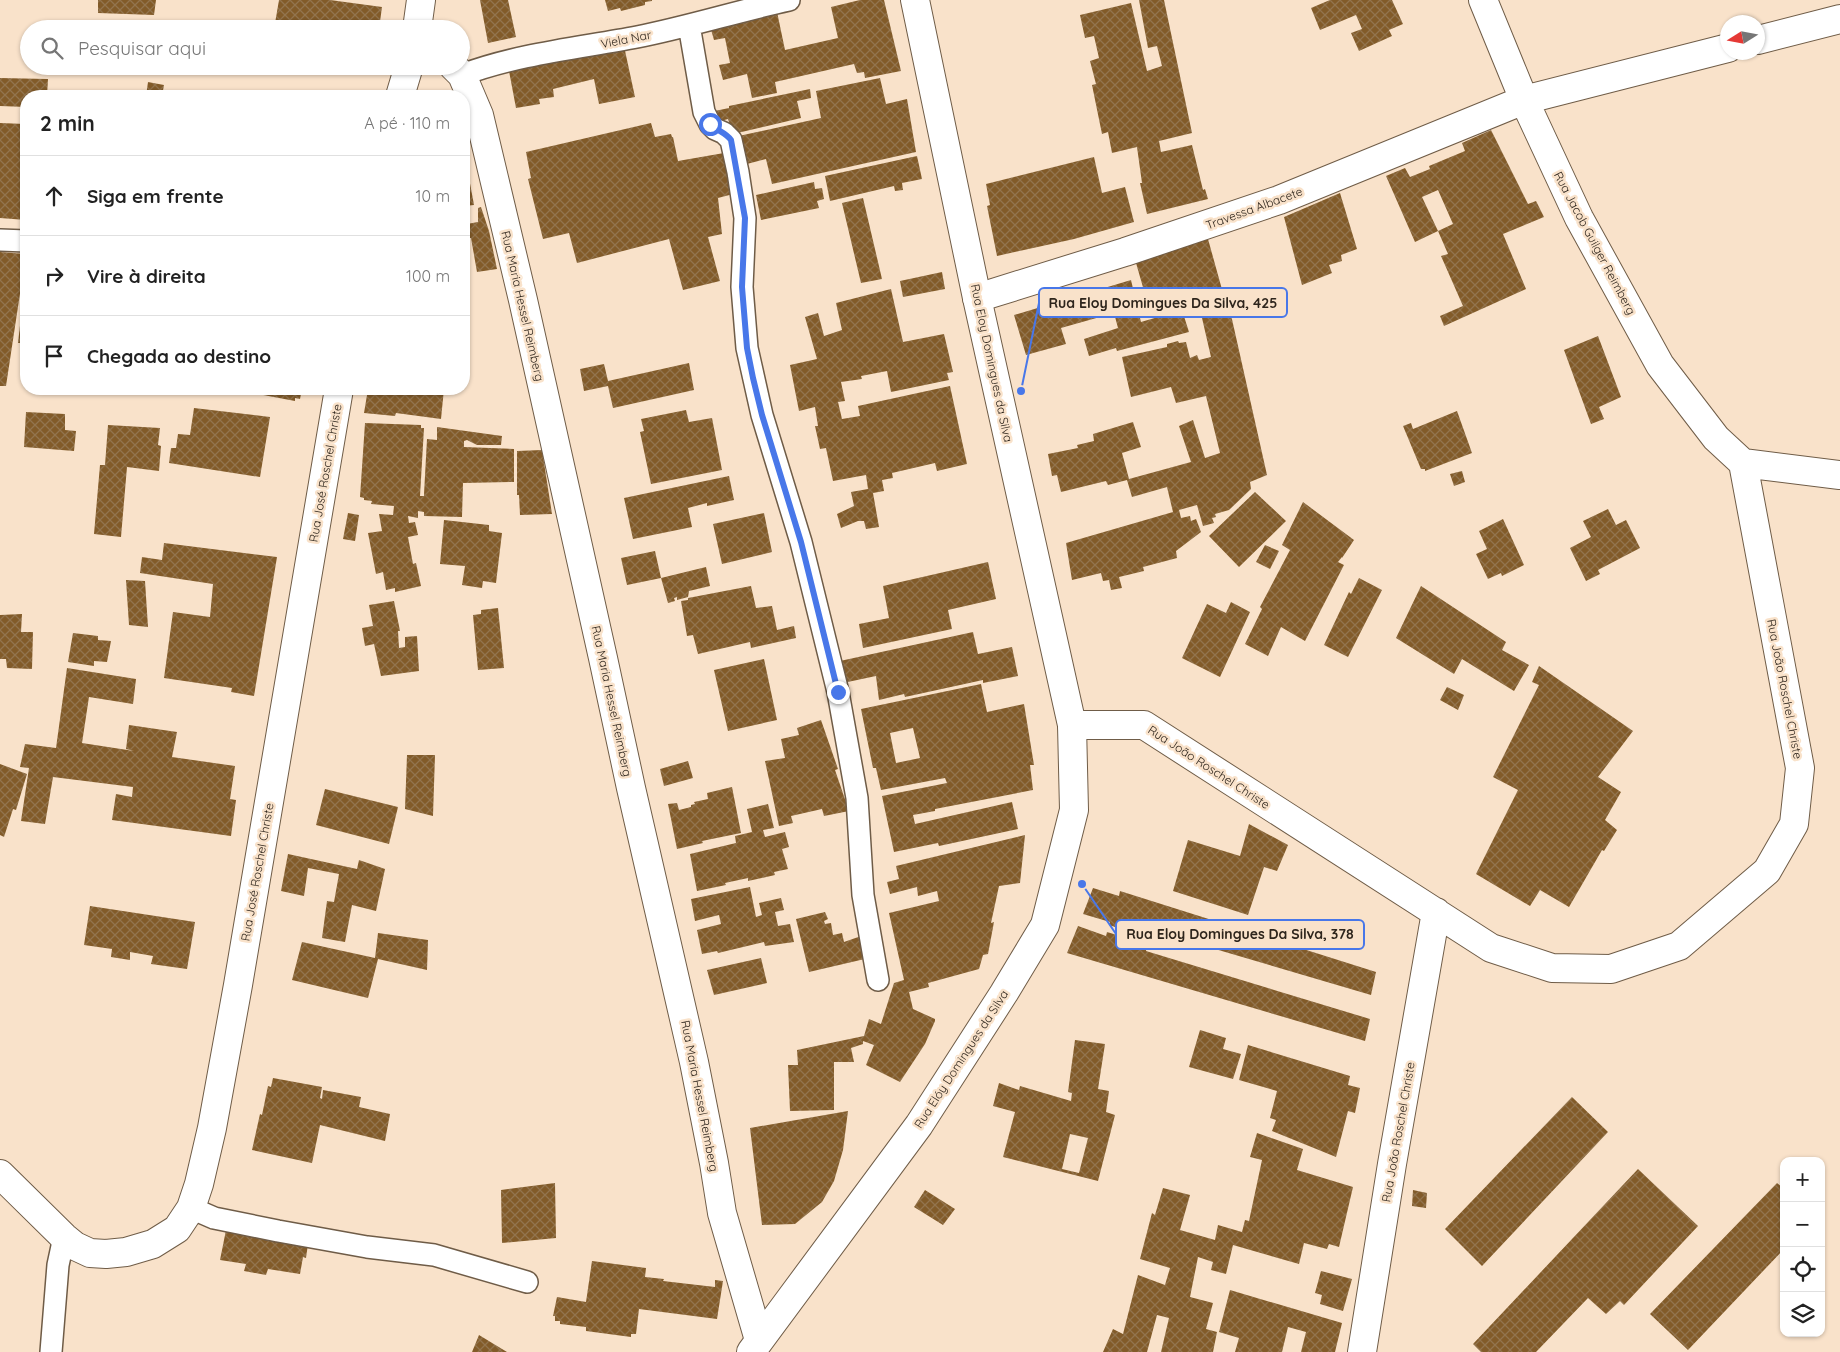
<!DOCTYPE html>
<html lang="pt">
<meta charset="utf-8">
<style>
:root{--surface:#fff;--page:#f2f2f2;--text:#222;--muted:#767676;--line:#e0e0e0}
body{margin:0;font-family:Quicksand,sans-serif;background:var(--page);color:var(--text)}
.controls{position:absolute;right:15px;bottom:15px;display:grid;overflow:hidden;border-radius:10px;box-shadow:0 1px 4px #0004}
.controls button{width:45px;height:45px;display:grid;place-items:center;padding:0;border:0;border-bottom:1px solid var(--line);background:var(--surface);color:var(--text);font:25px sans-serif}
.compass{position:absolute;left:1720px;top:15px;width:45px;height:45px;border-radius:50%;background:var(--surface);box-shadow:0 1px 4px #0004;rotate:259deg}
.stop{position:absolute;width:15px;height:15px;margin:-11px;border:4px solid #4877e9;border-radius:50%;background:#fff}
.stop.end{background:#4877e9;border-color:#fff;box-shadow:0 1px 5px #0008}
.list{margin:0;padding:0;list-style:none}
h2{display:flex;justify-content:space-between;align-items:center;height:65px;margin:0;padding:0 20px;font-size:21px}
h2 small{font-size:16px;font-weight:400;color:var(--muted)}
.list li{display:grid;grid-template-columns:32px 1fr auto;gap:15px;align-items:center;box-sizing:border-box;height:80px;padding:0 20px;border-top:1px solid var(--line)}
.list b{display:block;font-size:19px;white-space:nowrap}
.list em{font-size:16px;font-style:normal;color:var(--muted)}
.icon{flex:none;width:28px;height:28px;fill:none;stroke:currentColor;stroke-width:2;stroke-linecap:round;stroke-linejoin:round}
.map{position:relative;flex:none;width:1840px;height:1352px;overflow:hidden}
.search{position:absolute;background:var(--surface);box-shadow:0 1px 4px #0004;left:20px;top:20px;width:450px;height:55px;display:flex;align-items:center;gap:12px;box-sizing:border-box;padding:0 18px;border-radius:28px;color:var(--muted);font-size:19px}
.panel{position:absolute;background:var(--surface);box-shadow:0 1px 4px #0004;left:20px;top:90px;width:450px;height:305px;border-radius:20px}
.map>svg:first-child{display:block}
</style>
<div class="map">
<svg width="1840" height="1352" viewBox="0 0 1840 1352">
<defs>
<pattern id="building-cross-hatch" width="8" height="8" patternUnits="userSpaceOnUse" patternTransform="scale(1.25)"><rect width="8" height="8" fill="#825b29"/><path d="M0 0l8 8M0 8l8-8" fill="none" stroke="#92744e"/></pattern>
</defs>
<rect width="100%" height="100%" fill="#f9e2ca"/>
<path fill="url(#building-cross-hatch)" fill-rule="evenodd" d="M98 0H156L154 15 98 13Z
M279 0H330L382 7 379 29H274Z
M480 0H508L516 37 488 43Z
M605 0H652V1L645 2V5L621 11 620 8 608 11Z
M860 0H884L901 71 865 78 864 72 857 73 854 64 775 82 777 93 752 98 747 74 723 80 719 65 730 63 725 38 714 40 710 26 776 7 785 50 838 38 831 7Z
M1139 0H1164L1192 133 1159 141 1161 152 1192 145 1203 190 1205 189 1208 199 1147 214 1140 183H1142L1137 147 1112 153 1108 132 1102 134 1092 85 1096 84 1090 61 1099 58 1094 36 1085 38 1080 15 1131 3 1147 71 1162 66 1157 46 1148 48Z
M1330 0H1392L1403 24 1389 30 1392 36 1359 51 1351 33 1362 29 1356 15 1320 30 1311 8Z
M624 46 635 97 599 104 594 79 553 89 554 97 539 99 540 104 516 108 509 71Z
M0 78 48 79 47 96H26V107L0 106Z
M880 78 886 104 907 99 916 152 772 184 766 159 743 165 734 137 821 118 816 91Z
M148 82 164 85 162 96H146Z
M810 89 811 98 797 101 801 118 733 134 728 119 713 123 710 112 729 108V106Z
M0 123 26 124V220L0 218Z
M651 123 655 137 671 134 672 137H673L678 161 724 153 737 193 718 198 722 234 708 237 720 281 683 290 669 239 577 263 569 233 543 239 528 179 531 178 526 152Z
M1491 130 1528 204 1536 201 1544 217 1503 234 1526 289 1444 326 1440 316 1463 306 1441 256 1448 254 1438 231 1415 242 1386 176 1405 168 1410 177 1430 169 1429 166 1465 151 1462 143ZM1438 190 1453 224 1438 231 1422 197Z
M917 156 922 179 902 183 903 190 895 191 894 186 830 201 825 176Z
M1094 157 1102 193 1125 187 1134 222 1074 239 997 256 987 206 990 205 986 184Z
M469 178 474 205 464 206V179Z
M814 182 815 189 822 188 824 199 817 201 819 208 761 220 756 195Z
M1340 193 1357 249 1341 255 1342 261 1329 265 1332 273 1302 285 1284 217Z
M863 198 882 279 861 283 842 203Z
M481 207 489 231 497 269 477 272 471 238 464 239V218H466L467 224 478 222V208Z
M1208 239 1223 293 1166 309 1151 315 1136 263Z
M0 252 26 254 6 386H0Z
M942 272 945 289 903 297 900 281Z
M1131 280 1141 322 1182 310 1189 332 1117 351 1116 348 1089 356 1084 339 1118 328 1114 313 1061 328 1066 344 1026 355 1014 315Z
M25 282H26V343H18Z
M891 289 903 342 944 334 953 372 947 373 949 380 891 392 887 371 861 376 862 379 841 382 845 401 838 402 842 419 860 416 858 406 950 386 967 464 937 471 935 463 892 473 893 478 882 480 884 491 873 493 879 527 866 529 864 521H858L841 528 837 514 854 506 851 492 868 489 866 475 833 481 826 448 820 449 815 426H818L815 407 799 411 790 365 817 359 805 317 818 313 824 336 842 330 836 303Z
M1227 297 1267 475 1250 482 1251 489 1229 510 1215 514 1216 517 1212 518 1214 523 1203 526 1197 505 1179 510 1181 518 1190 516 1191 521 1196 519 1201 532 1176 551 1177 558 1143 567 1144 571 1119 577 1122 588 1111 590 1109 580 1103 581 1101 573 1072 580 1066 543 1173 512 1167 487 1132 497 1127 480 1108 485 1106 481 1061 492 1057 475 1052 476 1048 454 1078 448 1077 445 1094 441 1093 434 1133 422 1141 447 1122 453 1129 479 1191 462 1179 426 1193 420 1205 458 1220 453 1206 396 1176 403 1171 387 1131 397 1122 357 1167 347V344L1178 341 1179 343 1186 342 1190 358 1197 355 1199 360 1211 357 1199 305Z
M1598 336 1621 397 1599 407 1604 419 1591 424 1564 350Z
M689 363 694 390 613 408 608 386 584 391 580 369 604 364 608 381Z
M231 389H302L300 399 295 398V401Z
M368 389H444L441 419 396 413 395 416 364 413Z
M194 408 270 417 260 477 169 463 171 448H176L178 434 190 435Z
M686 410 689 422 712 418 722 470 651 484 640 432 644 431 641 419Z
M1457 411 1472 453 1425 471V469H1421L1403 426 1411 423 1413 429Z
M26 412 65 414V430L76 431 74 451 24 447Z
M365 423 421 425V428H424L420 496H424V494L427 439 437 440V427L502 436 501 445H477L467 440 464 441V447L514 449V482L463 483 462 517 424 516V512L418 511V518L408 516 409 523 415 522 418 535 408 537 413 564 416 563 421 586 395 592V588L386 590 383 572 376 574 368 533 382 531 379 514 393 515 394 506 371 504 372 501 364 500V498L360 497Z
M108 425 160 428 158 445 161 446 159 471 127 467 121 537 94 534 100 465H105Z
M542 450 552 514 520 515 519 495H517V451Z
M1462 471 1465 482 1454 486 1450 474Z
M729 476 734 500 707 506V503L688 508 692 527 633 539 624 498Z
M1255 492 1286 521 1239 567 1209 536Z
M1303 502 1354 540 1342 558V557L1338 562 1344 565 1305 641 1281 627 1268 656 1245 644 1262 609 1260 607 1290 550 1282 545Z
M1608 509 1616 525 1626 520 1640 548 1598 570 1600 574 1586 581 1570 548 1591 537 1583 521Z
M348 513 359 515 355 541 343 539Z
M764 513 772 552 722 564 713 524Z
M1503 519 1524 565 1502 576 1501 573 1488 579 1476 554 1487 549 1479 531Z
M444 520 489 525V531L502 533 496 583 483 581 482 588 462 585 465 566 440 564Z
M164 543 277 557 254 696 231 692 232 688 164 678 173 612 210 617 213 584 140 573 142 557 162 560Z
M1265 545 1279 551 1270 569 1256 562Z
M655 551 661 578 627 585 621 558Z
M988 562 996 599 948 610 952 629 863 648 859 624 889 618 883 586Z
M706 567 710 586 689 591 688 597 677 600V597L674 598 675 601 668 603 661 578Z
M1359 578 1382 590 1348 657 1324 645 1349 592 1351 594Z
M126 580 145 581 148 627 129 625Z
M751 586 756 608 772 606 777 630 794 626 796 638 751 648 750 642 698 654 693 635 687 636 681 601 688 600V598Z
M1421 586 1506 642 1502 650 1529 665 1514 691 1462 659 1454 674 1396 638Z
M394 601 400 631H398L399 648 405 647V637L417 636 419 671 381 676 374 644 365 646 362 628 373 626 369 605Z
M1231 602 1250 612 1220 677 1182 658 1207 604 1226 613Z
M498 608 504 668 478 670 473 615 481 614V610Z
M22 614 21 632H33L32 669 7 668 6 659H0V615Z
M973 632 978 654 1012 647 1018 676 983 683V680L905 697 904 694 879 700 876 676 843 683 840 661Z
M73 633 98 636V640L111 641 107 662 94 661V666L68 662Z
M764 659 777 720 728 731 714 670Z
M1539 666 1633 731 1598 777 1621 792 1605 820 1617 830 1604 851 1602 850 1569 907 1540 890 1530 906 1476 874 1518 790 1493 777 1539 685 1532 682Z
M67 668 136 679 133 704 89 697 82 743 134 751 126 749 129 725 177 732 172 757 235 766 230 799 236 800 231 836 112 820 116 794 132 797 133 787 53 777 45 824 21 821 29 768 20 767 25 744 56 748Z
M981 684 987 712 1024 704 1034 765H1030L1033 790 935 809V811L913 815 915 824 1012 802 1018 829 939 846 938 843 894 852 882 796 947 783 945 778 881 790 876 768H873L861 709ZM913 728 920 758 896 763 890 733Z
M1447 687 1464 695 1458 710 1440 700Z
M821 720 838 769 835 770 849 811 824 816 822 809 791 816 793 823 779 826 765 761 785 758 781 739 799 735 797 728Z
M407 755H435L433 816 405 809Z
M688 761 693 778 664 786 660 769Z
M0 764 27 774 16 810 13 809 4 837 0 835Z
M732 787 741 833 702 841 703 843 677 849 668 804 677 803 679 810 691 807V805L695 804 694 802 708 799 707 793Z
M325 789 398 807 389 844 316 825Z
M768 804 774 828 763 830 765 837 785 832 789 847 782 849 788 869 774 872 775 875 748 881V878L725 883 726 885 697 891 690 854 736 843 735 836 752 832 747 809Z
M1249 824 1288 845 1277 871 1264 867 1248 915 1173 891 1188 840 1240 856Z
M1025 835 1020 883 999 886 991 923 994 922 988 954 983 955 979 969 928 983 929 987 909 992 913 1009 935 1019V1021L925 1044 900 1082 866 1065 874 1045 863 1041V1044L851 1048 854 1062H834V1110L790 1111 788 1065H798L797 1050 864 1036 869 1019 881 1024 894 983 904 980 889 913 939 901 937 891 918 896 917 887 890 894 887 882 899 879 896 866Z
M288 854 357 869 359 860 385 869 376 911 352 905 345 942 322 938 327 901 334 902 339 874 308 868 304 896 281 891Z
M750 887 756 917 762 915 759 903 781 898 784 910 775 912 778 926 790 924 794 942 765 946 764 942 718 953 717 951 702 954 697 930 721 924 719 915 695 921 691 899Z
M1093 888 1119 896 1120 891 1376 972 1371 995 1164 934 1162 943 1109 925 1110 922 1083 914Z
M90 906 195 922 187 969 151 964 153 956 130 952V960L111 957 112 949 84 945Z
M825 912 828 919 824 921 825 924 831 923 833 935 842 933 844 942 864 935 869 958 809 972 796 919Z
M1078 926 1106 936 1107 932 1147 944 1146 951 1370 1019 1365 1041 1067 953Z
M378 933 428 940 427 970 378 959 368 998 292 980 302 942 375 958Z
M761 958 767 983 714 995 707 970Z
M1200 1030 1226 1038 1223 1049 1241 1054 1233 1079 1189 1067Z
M1075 1040 1105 1044 1098 1089 1109 1091 1106 1112 1115 1115 1098 1181 1003 1157 1015 1112 993 1106 999 1083 1019 1090 1020 1086 1071 1101 1072 1093 1068 1092ZM1070 1134 1088 1138 1079 1173 1062 1169Z
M1248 1045 1350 1076 1348 1085 1360 1088 1355 1113 1348 1111 1336 1157 1272 1131 1276 1120 1270 1118 1277 1091 1239 1080Z
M273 1078 322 1087 320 1098 322 1099 323 1090 361 1097 359 1107 390 1114 385 1141 320 1125 312 1163 252 1150 260 1114 262 1115 268 1086 271 1087Z
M1572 1097 1608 1132 1482 1266 1445 1229Z
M848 1111 843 1150 834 1181 822 1202 795 1224 762 1225 750 1128Z
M1257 1133 1303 1149 1297 1170 1353 1187 1339 1247 1329 1244 1327 1249 1304 1243 1299 1264 1233 1245 1226 1274 1211 1270 1213 1262 1198 1257 1190 1297 1213 1303 1206 1329 1217 1332 1213 1352H1161L1169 1318 1157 1315 1147 1352H1103L1113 1329 1123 1334 1138 1275 1165 1285 1170 1268 1140 1259 1152 1213 1155 1215 1163 1188 1190 1195 1180 1230 1215 1240 1218 1225 1242 1232 1245 1220 1249 1221 1262 1160 1250 1157Z
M1638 1169 1698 1226 1624 1305 1620 1301 1606 1314 1588 1298 1536 1352H1481L1473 1344Z
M555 1183 556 1238 502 1243 501 1190Z
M1777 1183 1784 1189V1249L1688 1350 1650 1314Z
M925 1190 955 1209 943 1225 914 1207Z
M1413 1190 1427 1193 1426 1208 1412 1206Z
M226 1230 308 1244 306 1258 303 1257 300 1274 268 1269 266 1275 244 1271 246 1264 220 1260Z
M592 1261 646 1268 645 1277 664 1279 663 1281 715 1287V1280L723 1281 717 1319 639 1309 636 1334H631V1337L586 1331V1327L560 1324V1321H555V1316H553L557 1297 586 1302Z
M1321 1271 1352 1279 1343 1311 1320 1304 1322 1295 1315 1293Z
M1230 1290 1342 1323 1335 1352H1301L1306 1332 1288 1327 1282 1352H1235L1239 1338 1219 1332Z
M479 1335 507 1352H472Z"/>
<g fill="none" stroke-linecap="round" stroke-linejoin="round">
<g stroke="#6f5c47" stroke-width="24">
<path id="lane" d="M689 25 704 112 710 124 715 129 724 133 731 140 738 172 745 218 742 287 747 348 762 415 801 542 838 692 857 798 863 895 878 980
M462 75C518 54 579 48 637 37 688 27 738 11 789 0
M0 240 26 241
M191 1208 214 1218 278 1231 367 1247 434 1255 527 1282
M51 1352 58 1265 64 1237"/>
</g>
<g stroke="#6f5c47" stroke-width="30">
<path id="street" d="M1483 0 1524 100 1579 218 1660 365 1716 438 1743 463
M417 29 421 0
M1758 40 1840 19
M453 66 462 75 479 115 523 300 603 658 631 788 694 1062 714 1163 722 1213 759 1340
M400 96 409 66
M977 298 1125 252 1279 200 1524 100 1728 48
M1743 463 1840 475
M1072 725H1144L1491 948 1552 968 1611 969 1679 946 1767 871 1794 824 1800 768 1743 463
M0 1174 64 1237 75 1246 90 1253 106 1254 126 1252 153 1244 177 1229 191 1208 199 1184 212 1128 238 985 339 389
M1362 1352 1392 1164 1436 912"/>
</g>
<g stroke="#6f5c47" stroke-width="30">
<path id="secondary" d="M751 1352 919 1125 1004 993 1045 925 1074 810 1072 725 977 298 915 0"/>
</g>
<use href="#lane" stroke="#fff" stroke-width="21"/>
<use href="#street" stroke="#fff" stroke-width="28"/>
<use href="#secondary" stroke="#fff" stroke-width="28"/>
</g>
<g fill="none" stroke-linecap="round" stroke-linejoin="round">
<path stroke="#4877e9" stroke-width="6" d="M710 124C717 131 725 132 731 140L745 218 742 287 747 348 753 378 762 415 801 542 838 692"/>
</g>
<g text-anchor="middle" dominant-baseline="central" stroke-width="5" stroke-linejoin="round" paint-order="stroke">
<g font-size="12" fill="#2e251c" stroke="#f9e2ca">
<text transform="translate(626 39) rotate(-11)">Viela Nar</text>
<text transform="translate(1254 208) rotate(-20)">Travessa Albacete</text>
<text transform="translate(1595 243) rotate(62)">Rua Jacob Guilger Reimberg</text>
<text transform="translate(523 306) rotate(77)">Rua Maria Hessel Reimberg</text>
<text transform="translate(992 363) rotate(78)">Rua Eloy Domingues da Silva</text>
<text transform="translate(325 473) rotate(-80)">Rua José Roschel Christe</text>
<text transform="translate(1785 689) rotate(79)">Rua João Roschel Christe</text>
<text transform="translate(612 701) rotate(78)">Rua Maria Hessel Reimberg</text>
<text transform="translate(1209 767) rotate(33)">Rua João Roschel Christe</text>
<text transform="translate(257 872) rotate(-80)">Rua José Roschel Christe</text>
<text transform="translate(961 1059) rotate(-57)">Rua Elóy Domingues da Silva</text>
<text transform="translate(700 1096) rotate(79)">Rua Maria Hessel Reimberg</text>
<text transform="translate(1398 1132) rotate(-80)">Rua João Roschel Christe</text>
</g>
</g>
<path fill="none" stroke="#4877e9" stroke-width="2" d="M1021 391L1039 303M1082 884L1116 934"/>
<g fill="#4877e9" stroke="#f9e2ca" stroke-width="2">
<circle cx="1021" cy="391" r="5"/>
<circle cx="1082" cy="884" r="5"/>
</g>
<g fill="#f9e2ca" stroke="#4877e9" stroke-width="2">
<rect x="1039" y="288" width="248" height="29" rx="5"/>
<rect x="1116" y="920" width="248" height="29" rx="5"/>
</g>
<g font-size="14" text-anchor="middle" font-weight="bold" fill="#2e251c">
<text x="1163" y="308">Rua Eloy Domingues Da Silva, 425</text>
<text x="1240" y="939">Rua Eloy Domingues Da Silva, 378</text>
</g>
</svg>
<div class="controls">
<button>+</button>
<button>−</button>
<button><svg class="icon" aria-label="locate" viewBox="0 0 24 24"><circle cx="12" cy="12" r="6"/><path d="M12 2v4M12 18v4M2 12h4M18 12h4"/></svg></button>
<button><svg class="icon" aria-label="layers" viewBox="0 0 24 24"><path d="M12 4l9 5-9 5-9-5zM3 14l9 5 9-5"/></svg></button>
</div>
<svg class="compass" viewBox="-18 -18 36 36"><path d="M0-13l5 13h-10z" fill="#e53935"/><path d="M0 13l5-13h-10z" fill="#767676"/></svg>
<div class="stop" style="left:710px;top:124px"></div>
<div class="stop end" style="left:838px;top:692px"></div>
<div class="search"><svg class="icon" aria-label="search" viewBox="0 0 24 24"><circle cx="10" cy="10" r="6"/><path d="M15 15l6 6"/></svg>Pesquisar aqui</div>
<section class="panel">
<h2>2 min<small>A pé · 110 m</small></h2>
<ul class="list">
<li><svg class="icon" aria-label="ahead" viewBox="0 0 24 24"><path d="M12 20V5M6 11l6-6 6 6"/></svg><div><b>Siga em frente</b></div><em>10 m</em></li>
<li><svg class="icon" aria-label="right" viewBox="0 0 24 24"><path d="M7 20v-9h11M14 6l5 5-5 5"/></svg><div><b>Vire à direita</b></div><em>100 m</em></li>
<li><svg class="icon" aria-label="arrive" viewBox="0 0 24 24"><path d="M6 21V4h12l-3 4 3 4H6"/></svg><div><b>Chegada ao destino</b></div></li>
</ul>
</section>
</div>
